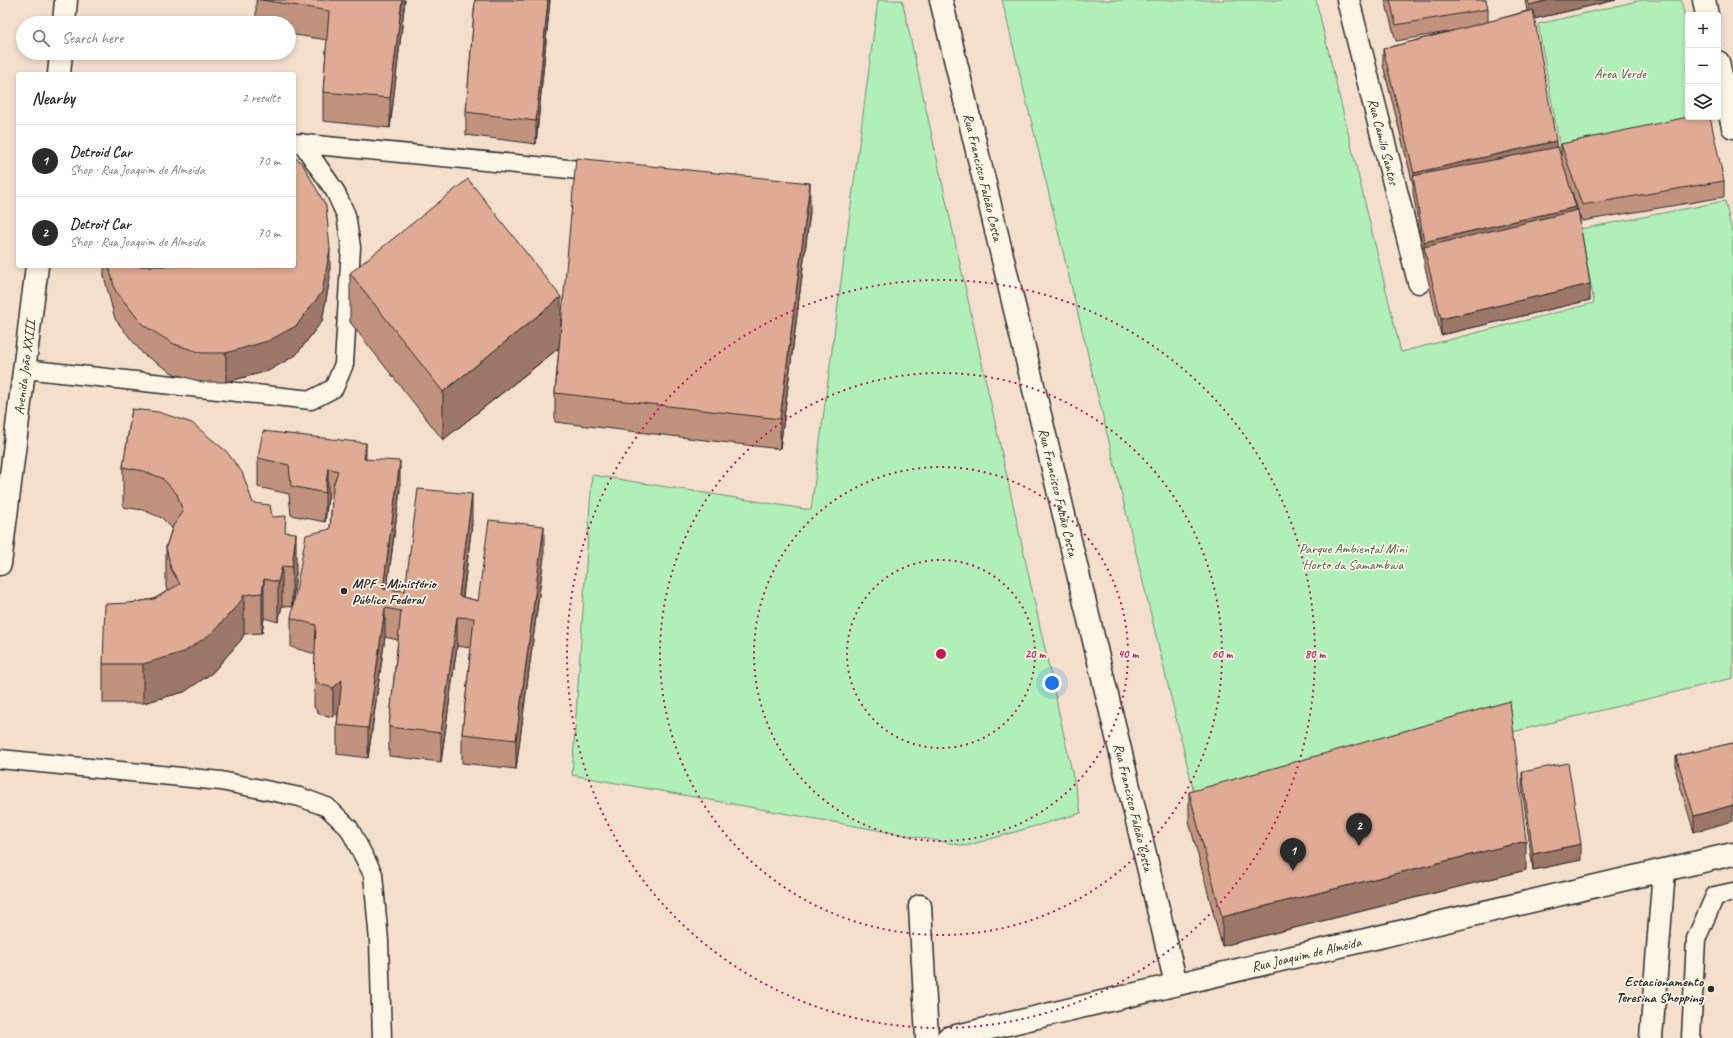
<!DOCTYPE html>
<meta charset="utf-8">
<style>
:root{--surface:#fff;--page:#f7f7f7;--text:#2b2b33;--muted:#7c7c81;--line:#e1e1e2;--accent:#2b2b2b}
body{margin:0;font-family:Caveat,sans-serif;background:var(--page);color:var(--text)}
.controls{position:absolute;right:12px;top:12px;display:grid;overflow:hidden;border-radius:4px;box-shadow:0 2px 6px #0003}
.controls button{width:36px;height:36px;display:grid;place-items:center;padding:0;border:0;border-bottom:1px solid var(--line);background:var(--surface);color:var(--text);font:20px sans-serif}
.you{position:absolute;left:1052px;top:683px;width:14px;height:14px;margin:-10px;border:3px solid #fff;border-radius:50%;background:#1a73e8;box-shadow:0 0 0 6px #1a73e833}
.badge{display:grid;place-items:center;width:26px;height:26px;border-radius:50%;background:var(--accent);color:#fff;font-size:13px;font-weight:700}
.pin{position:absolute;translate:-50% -33px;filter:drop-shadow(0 1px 2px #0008)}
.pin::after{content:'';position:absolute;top:21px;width:14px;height:12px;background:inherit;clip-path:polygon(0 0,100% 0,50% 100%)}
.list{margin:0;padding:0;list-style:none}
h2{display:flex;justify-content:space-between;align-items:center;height:52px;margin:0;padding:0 16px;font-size:17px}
h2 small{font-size:13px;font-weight:400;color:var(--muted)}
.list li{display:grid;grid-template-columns:26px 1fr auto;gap:12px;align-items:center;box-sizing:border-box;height:72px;padding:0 16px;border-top:1px solid var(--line)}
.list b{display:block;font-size:15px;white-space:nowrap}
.list p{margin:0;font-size:13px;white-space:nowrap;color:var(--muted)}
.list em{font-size:13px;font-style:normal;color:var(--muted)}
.icon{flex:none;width:22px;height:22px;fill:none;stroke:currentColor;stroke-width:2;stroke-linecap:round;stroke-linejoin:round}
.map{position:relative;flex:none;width:1733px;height:1038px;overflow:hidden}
.search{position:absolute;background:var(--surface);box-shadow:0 2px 6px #0003;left:16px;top:16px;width:280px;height:44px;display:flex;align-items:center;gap:10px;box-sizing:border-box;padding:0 14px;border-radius:22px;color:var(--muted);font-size:15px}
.panel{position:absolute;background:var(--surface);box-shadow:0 2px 6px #0003;left:16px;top:72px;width:280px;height:196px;border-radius:4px}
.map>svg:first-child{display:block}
</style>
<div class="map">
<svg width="1733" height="1038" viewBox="0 0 1733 1038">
<rect width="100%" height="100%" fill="#f4dfcd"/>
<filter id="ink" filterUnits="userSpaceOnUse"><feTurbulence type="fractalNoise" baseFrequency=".025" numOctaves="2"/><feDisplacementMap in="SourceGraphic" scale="8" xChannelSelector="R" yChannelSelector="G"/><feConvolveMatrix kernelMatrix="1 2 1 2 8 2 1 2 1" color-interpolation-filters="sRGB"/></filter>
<g filter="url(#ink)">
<path fill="#b0f0b8" stroke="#6e8e72" d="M878 0H902L1081 813 966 846 572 775 592 475 811 510Z
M1002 0H1316L1401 352 1594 303 1581 229 1725 201 1733 236V678L1198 809Z
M1642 0H1681L1688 34V117L1561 155 1538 24Z"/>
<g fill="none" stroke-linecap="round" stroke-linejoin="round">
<g stroke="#2b2b2b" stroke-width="21">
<path id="lane" d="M295 143 600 172
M24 369 311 400 334 388 344 364 351 247 346 215 335 191 302 143
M0 759 221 781 300 797 327 807 349 828 373 874 379 941 382 1038
M1691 1038 1696 939 1715 896 1733 892"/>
</g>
<g stroke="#2b2b2b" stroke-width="25">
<g id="street">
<path id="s1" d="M941 0 1176 984"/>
<path id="s2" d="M1348 0 1419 282"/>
<path d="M1704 0 1707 15"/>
<path d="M1718 62 1733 127"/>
<path d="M920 906 927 1038"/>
<path id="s3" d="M948 1038 1664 870"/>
<path d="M1651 1038 1664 870 1733 854"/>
</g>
</g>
<g stroke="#2b2b2b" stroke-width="25">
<g id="secondary">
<path d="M64 23 66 0"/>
<path d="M59 74 61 53"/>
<path id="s4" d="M0 564 37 266"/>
</g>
</g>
<use href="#lane" stroke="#fcf5e5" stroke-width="18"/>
<use href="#street" stroke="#fcf5e5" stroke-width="22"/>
<use href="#secondary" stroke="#fcf5e5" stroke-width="22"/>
</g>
<path fill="#c1937f" stroke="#2b2b2b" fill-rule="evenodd" d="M256 0H405L390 128 323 121V92L327 40 289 34V23H256Z
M475 0H550L536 144 466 135V112Z
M1385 0H1486L1488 9V22L1527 11 1525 0H1616L1534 19 1556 147 1561 156V144L1724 181V197L1582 221 1579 214 1590 300 1441 335 1424 263V257L1413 192V184L1383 65V49L1453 31 1396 41ZM1572 192 1578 210H1576Z
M810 212 780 449 555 422V393L559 348 443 440 350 322V273L561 321Z
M104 266H294L330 278 322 321 296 355 268 371 226 382H202L174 374 143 354 115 319 104 276Z
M132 409 253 503 272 517 286 532 296 573 292 607 282 606 278 622 264 618 262 633 244 634 241 640 212 673 184 692 143 703H103V664L130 603 154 599 167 591 166 586V547L172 528 162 518 143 510 123 507V467Z
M258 458 366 459 400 490 387 589 405 591 472 524 463 597 478 601 544 556 516 769 462 763V734L471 648 457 646 441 762 389 756V727L398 640 385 637 368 758 337 754V725L338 712 333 717 319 714 314 707 315 654 291 647V618L330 529 332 499 328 498 325 522 291 515 289 494 258 487Z
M1733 743 1694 832 1676 772V756Z
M1522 772 1581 860 1533 870 1522 788Z
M1189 792 1526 870 1222 946 1189 821Z"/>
<path fill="#9d7868" stroke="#2b2b2b" d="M402 0H405L390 128V98Z
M548 0H550L536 144V121Z
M1549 0H1616L1529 20V5Z
M1556 141V157L1414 183V173Z
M810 183V212L780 449V419Z
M1576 207V223L1424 247V242Z
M330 249V278L322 321 296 355 268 371 226 382V353Z
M1590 284V300L1441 335V319Z
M561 297V346L443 440V392Z
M366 443V472L364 459Z
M400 461V490L383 618V589Z
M328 468V498L325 522V493Z
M472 494V524L460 617 459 596Z
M544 526V556L516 769V740Z
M296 533V573L292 607V567Z
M282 566V606L278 622V582Z
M264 579V618L262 633V593Z
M244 595V634L241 640 212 673 184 692 143 703V664Z
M385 608V637L368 758V728Z
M457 617V646L441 762V733Z
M342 680V709L333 717V688Z
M1733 805V821L1694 832V816Z
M1526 841V870L1222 946V917Z
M1581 844V860L1533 870V854Z"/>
<path fill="#e0ab94" stroke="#2b2b2b" d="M262 0H402L390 98 323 92 329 11Z
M475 0H548L536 121 466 112Z
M1390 0H1486L1488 9 1396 25Z
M1528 0H1549L1529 5Z
M1533 10 1556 141 1414 173 1383 49Z
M1688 117H1710L1724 181 1582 205 1561 144Z
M1558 147 1576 207 1424 242 1413 176Z
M294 157 302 163 326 206 330 249 322 292 296 326 268 341 226 353H202L174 344 143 325 115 290 109 266H294Z
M576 158 810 183 780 419 555 393Z
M468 179 561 297 443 392 350 273Z
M1578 210 1590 284 1441 319 1424 247Z
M132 409 158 412 192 423 226 451 242 472 253 503 270 505 272 517 286 516 285 532 296 533 292 567 282 566 278 582 264 579 262 593 244 595 241 601 212 633 184 652 143 664H103L105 604 130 603 154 599 180 584 171 569 166 547 173 526 183 512 177 494 162 478 143 471 123 467Z
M263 431 366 443 364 459 400 461 383 589 405 591 418 489 472 494 459 596 478 601 489 520 544 526 516 740 462 734 474 618 457 617 441 733 389 727 401 611 385 608 368 728 337 725 342 680 333 688 319 684 314 677 316 625 291 618 306 535 330 529 333 486 338 471 328 468 325 493 291 486 289 465 258 458Z
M1510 701 1526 841 1222 917 1189 792Z
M1733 743V805L1694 816 1676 756Z
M1568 763 1581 844 1533 854 1522 772Z"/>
</g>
<g fill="none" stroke="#c2185b" stroke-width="2" stroke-dasharray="2 4">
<circle cx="941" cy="654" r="94"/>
<circle cx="941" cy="654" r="187"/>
<circle cx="941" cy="654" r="281"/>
<circle cx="941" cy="654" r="374"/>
</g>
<g fill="#2b2b2b" stroke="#fcf5e5" stroke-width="1.5">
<circle cx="344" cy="591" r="4"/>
<circle cx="1711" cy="989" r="4"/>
</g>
<g text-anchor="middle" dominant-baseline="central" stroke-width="3.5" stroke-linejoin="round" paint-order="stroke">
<g font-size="14" fill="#4c5c4e" stroke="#fcf5e5">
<text x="1620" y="73">Área Verde</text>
<text x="1353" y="548">Parque Ambiental Mini<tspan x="1353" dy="16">Horto da Samambaia</tspan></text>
</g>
<g font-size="14" fill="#2b2b2b" stroke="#fcf5e5">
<text stroke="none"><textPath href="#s2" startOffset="146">Rua Camilo Santos</textPath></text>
<text stroke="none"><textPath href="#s1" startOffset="182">Rua Francisco Falcão Costa</textPath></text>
<text stroke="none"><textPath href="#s4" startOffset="198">Avenida João XXIII</textPath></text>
<text stroke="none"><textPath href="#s1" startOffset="506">Rua Francisco Falcão Costa</textPath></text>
<text stroke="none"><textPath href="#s1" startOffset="830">Rua Francisco Falcão Costa</textPath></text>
<text stroke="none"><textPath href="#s3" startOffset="368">Rua Joaquim de Almeida</textPath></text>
</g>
<g font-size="14" font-weight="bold" fill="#2b2b2b" stroke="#fcf5e5" text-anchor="start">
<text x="352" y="583">MPF - Ministério<tspan x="352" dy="16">Público Federal</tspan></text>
<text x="1703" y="981" text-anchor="end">Estacionamento<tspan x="1703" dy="16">Teresina Shopping</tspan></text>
</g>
</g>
<circle cx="941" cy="654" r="6" fill="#c2185b" stroke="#fcf5e5" stroke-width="2"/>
<g font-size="12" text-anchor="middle" font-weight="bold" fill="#c2185b" stroke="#fcf5e5" stroke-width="3.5" stroke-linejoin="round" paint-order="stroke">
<text x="1035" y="658">20 m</text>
<text x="1128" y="658">40 m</text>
<text x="1222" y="658">60 m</text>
<text x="1315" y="658">80 m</text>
</g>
</svg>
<div class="controls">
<button>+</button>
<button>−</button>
<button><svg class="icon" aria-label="layers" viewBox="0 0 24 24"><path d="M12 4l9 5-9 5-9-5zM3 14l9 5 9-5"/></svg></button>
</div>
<div class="you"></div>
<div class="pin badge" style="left:1293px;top:871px">1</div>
<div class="pin badge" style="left:1359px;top:846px">2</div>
<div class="search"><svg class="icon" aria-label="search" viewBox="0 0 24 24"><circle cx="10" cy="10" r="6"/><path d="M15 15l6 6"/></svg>Search here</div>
<section class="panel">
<h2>Nearby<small>2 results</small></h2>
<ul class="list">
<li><span class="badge">1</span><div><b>Detroid Car</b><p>Shop · Rua Joaquim de Almeida</p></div><em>70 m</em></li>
<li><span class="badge">2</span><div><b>Detroit Car</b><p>Shop · Rua Joaquim de Almeida</p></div><em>70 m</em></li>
</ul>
</section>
</div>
